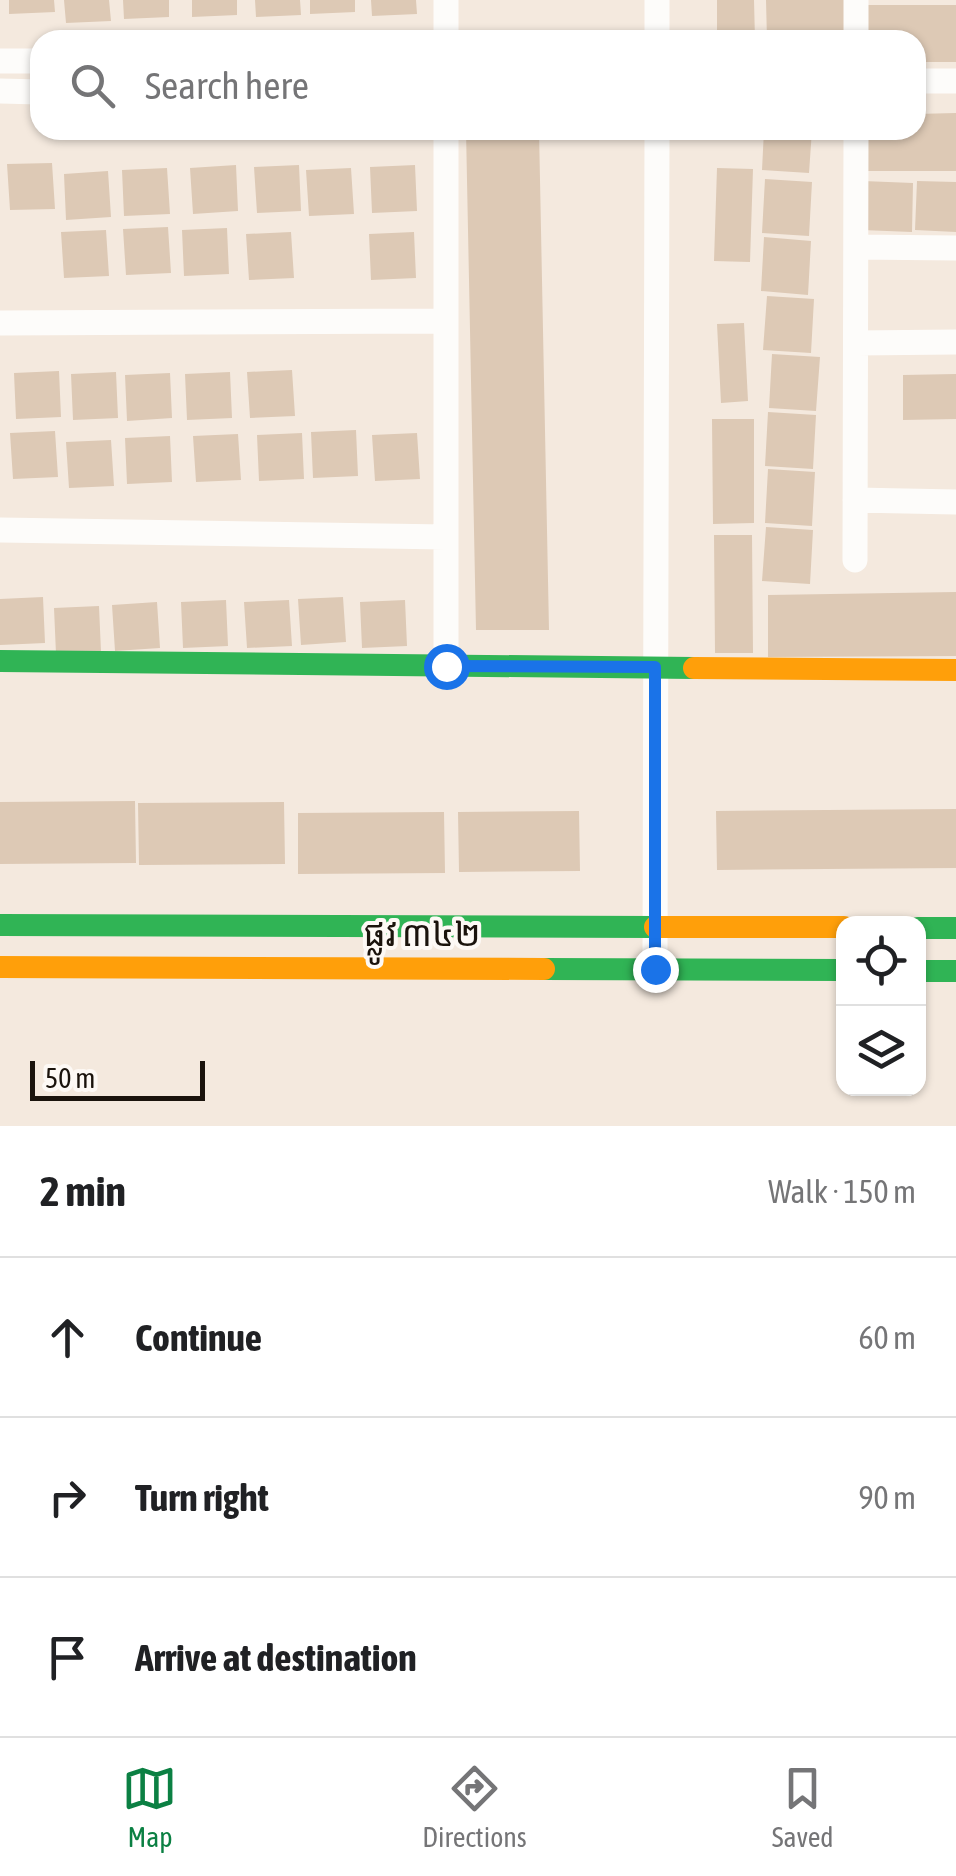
<!DOCTYPE html>
<meta charset="utf-8">
<style>
:root{--surface:#fff;--page:#f6f6f6;--text:#202124;--muted:#757577;--line:#e0e0e0;--accent:#0b8043}
body{margin:0;font-family:"Asap Condensed","Noto Sans Khmer",sans-serif;background:var(--page);color:var(--text)}
.controls{position:absolute;right:30px;bottom:30px;display:grid;overflow:hidden;border-radius:20px;box-shadow:0 2px 8px #0004}
.controls button{width:90px;height:90px;display:grid;place-items:center;padding:0;border:0;border-bottom:2px solid var(--line);background:var(--surface);color:var(--text);font:50px sans-serif}
.scale{position:absolute;left:30px;bottom:25px;width:175px;box-sizing:border-box;padding-left:10px;border:5px solid #1a130c;border-top:0;font-size:28px;line-height:35px;white-space:nowrap;color:#1a130c;-webkit-text-stroke:8px #fdf9f5;paint-order:stroke}
.stop{position:absolute;width:30px;height:30px;margin:-22px;border:8px solid #1a73e8;border-radius:50%;background:#fff}
.stop.end{background:#1a73e8;border-color:#fff;box-shadow:0 2px 10px #0008}
.list{margin:0;padding:0;list-style:none}
h2{display:flex;justify-content:space-between;align-items:center;height:130px;margin:0;padding:0 40px;font-size:42px}
h2 small{font-size:32px;font-weight:400;color:var(--muted)}
.list li{display:grid;grid-template-columns:65px 1fr auto;gap:30px;align-items:center;box-sizing:border-box;height:160px;padding:0 40px;border-top:2px solid var(--line)}
.list b{display:block;font-size:38px;white-space:nowrap}
.list em{font-size:32px;font-style:normal;color:var(--muted)}
.icon{flex:none;width:55px;height:55px;fill:none;stroke:currentColor;stroke-width:2;stroke-linecap:round;stroke-linejoin:round}
.map{position:relative;flex:none;width:956px;height:1126px;overflow:hidden}
.search{position:absolute;background:var(--surface);box-shadow:0 2px 8px #0004;left:30px;right:30px;top:30px;height:110px;display:flex;align-items:center;gap:25px;box-sizing:border-box;padding:0 35px;border-radius:30px;color:var(--muted);font-size:38px}
.sheet{height:610px;background:var(--surface)}
nav{display:flex;justify-content:space-around;align-items:center;box-sizing:border-box;height:140px;border-top:2px solid var(--line);background:var(--surface);font-size:28px;color:var(--muted)}
nav a{display:grid;justify-items:center;gap:5px}
nav .on{color:var(--accent)}
.map>svg:first-child{display:block}
</style>
<div class="map">
<svg width="956" height="1126" viewBox="0 0 956 1126">
<rect width="100%" height="100%" fill="#f4e9de"/>
<path fill="#ddc9b5" d="M9 0H54L55 12 9 14Z
M64 0H109L111 21 66 23Z
M123 0H169V17L124 19Z
M192 0H237V15L192 17Z
M255 0H300L301 15 256 17Z
M310 0H355V12L310 14Z
M371 0H416L417 14 372 16Z
M717 0H754L755 40H717Z
M766 0H844L845 40H767Z
M857 5H956V62H916V40H857Z
M956 113V171H858V130H916V114Z
M466 130H539L549 630H476Z
M764 130H812L809 173 762 170Z
M52 163 55 209 10 210 7 164Z
M236 165 238 211 193 214 190 168Z
M299 165 301 211 257 213 254 167Z
M415 165 417 211 372 213 370 167Z
M167 168 170 214 124 216 122 170Z
M351 168 354 214 309 216 306 170Z
M717 168 753 169 750 262 714 261Z
M108 171 111 217 66 220 64 174Z
M765 179 812 182 809 236 762 233Z
M863 181 913 183 912 232 862 230Z
M917 181 956 182V232L915 230Z
M168 227 171 273 126 275 123 229Z
M227 228 229 274 184 276 182 230Z
M106 230 109 276 64 278 61 232Z
M291 232 294 278 249 280 246 234Z
M414 232 416 278 371 280 369 234Z
M764 237 811 241 808 295 761 291Z
M767 296 814 299 811 353 763 350Z
M744 323 748 401 721 403 717 324Z
M772 354 820 357 816 411 769 408Z
M292 370 295 416 250 418 247 372Z
M59 371 61 417 16 419 14 373Z
M116 372 118 418 73 420 71 374Z
M230 372 232 418 187 420 185 374Z
M170 373 172 418 127 421 125 375Z
M956 374V419L903 420V375Z
M768 412 816 415 813 469 765 466Z
M712 419H754V523L713 524Z
M356 430 358 476 313 478 311 432Z
M55 431 58 477 13 479 10 433Z
M302 433 304 479 259 481 257 435Z
M417 433 420 479 375 481 372 435Z
M238 434 241 480 196 482 193 436Z
M170 436 172 482 127 484 125 438Z
M111 440 114 486 69 488 66 442Z
M768 469 815 472 812 526 765 523Z
M766 527 813 530 810 584 762 581Z
M714 535H752L753 653H715Z
M956 592V656L768 657V595Z
M43 597 45 643 0 645V599Z
M343 597 346 642 301 645 298 599Z
M226 600 228 646 183 648 181 602Z
M289 600 292 646 247 648 244 602Z
M405 600 407 646 362 648 360 602Z
M157 602 160 648 115 651 112 605Z
M99 606 101 652 56 654 54 608Z
M135 801 136 863 0 864V802Z
M284 802 285 864 139 865 138 803Z
M956 809V868L717 870 716 811Z
M579 811 580 871 459 872 458 812Z
M444 812 445 873 298 874V813Z"/>
<g fill="none" stroke-linecap="round" stroke-linejoin="round">
<path stroke="#fdfcfa" stroke-width="25" d="M446 0V40
M657 40V0
M856 40V0
M0 61H40
M916 81H956
M0 91 40 92
M446 130V665
M856 247 956 248
M0 323 446 321
M856 343 956 342
M855 500 956 502
M0 530 446 537
M855 560 856 130
M655 969 657 130"/>
<path stroke="#30b455" stroke-width="22" d="M0 661 694 668
M0 925 655 927
M918 928H956
M544 969 844 970
M918 971H956"/>
<path stroke="#ff9f0a" stroke-width="22" d="M694 668 956 670
M655 927H844
M0 967 544 969"/>
</g>
<g fill="none" stroke-linecap="round" stroke-linejoin="round">
<path stroke="#1a73e8" stroke-width="12" d="M446 666 655 667V969"/>
</g>
<g text-anchor="middle" dominant-baseline="central" stroke-width="8" stroke-linejoin="round" paint-order="stroke">
<g font-size="35" fill="#1a130c" stroke="#fdf9f5">
<text x="422" y="933">ផ្លូវ ៣៤២</text>
</g>
</g>
</svg>
<div class="controls">
<button><svg class="icon" aria-label="locate" viewBox="0 0 24 24"><circle cx="12" cy="12" r="6"/><path d="M12 2v4M12 18v4M2 12h4M18 12h4"/></svg></button>
<button><svg class="icon" aria-label="layers" viewBox="0 0 24 24"><path d="M12 4l9 5-9 5-9-5zM3 14l9 5 9-5"/></svg></button>
</div>
<div class="scale">50 m</div>
<div class="stop" style="left:446px;top:666px"></div>
<div class="stop end" style="left:655px;top:969px"></div>
<div class="search"><svg class="icon" aria-label="search" viewBox="0 0 24 24"><circle cx="10" cy="10" r="6"/><path d="M15 15l6 6"/></svg>Search here</div>
</div>
<section class="sheet">
<h2>2 min<small>Walk · 150 m</small></h2>
<ul class="list">
<li><svg class="icon" aria-label="ahead" viewBox="0 0 24 24"><path d="M12 20V5M6 11l6-6 6 6"/></svg><div><b>Continue</b></div><em>60 m</em></li>
<li><svg class="icon" aria-label="right" viewBox="0 0 24 24"><path d="M7 20v-9h11M14 6l5 5-5 5"/></svg><div><b>Turn right</b></div><em>90 m</em></li>
<li><svg class="icon" aria-label="arrive" viewBox="0 0 24 24"><path d="M6 21V4h12l-3 4 3 4H6"/></svg><div><b>Arrive at destination</b></div></li>
</ul>
</section>
<nav>
<a class="on"><svg class="icon" aria-label="map" viewBox="0 0 24 24"><path d="M3 6l6-2 6 2 6-2v14l-6 2-6-2-6 2zM9 4v14M15 6v14"/></svg>Map</a>
<a><svg class="icon" aria-label="directions" viewBox="0 0 24 24"><path d="M12 3l9 9-9 9-9-9zM9 14v-3h6M13 9l2 2-2 2"/></svg>Directions</a>
<a><svg class="icon" aria-label="saved" viewBox="0 0 24 24"><path d="M7 4h10v16l-5-4-5 4z"/></svg>Saved</a>
</nav>
